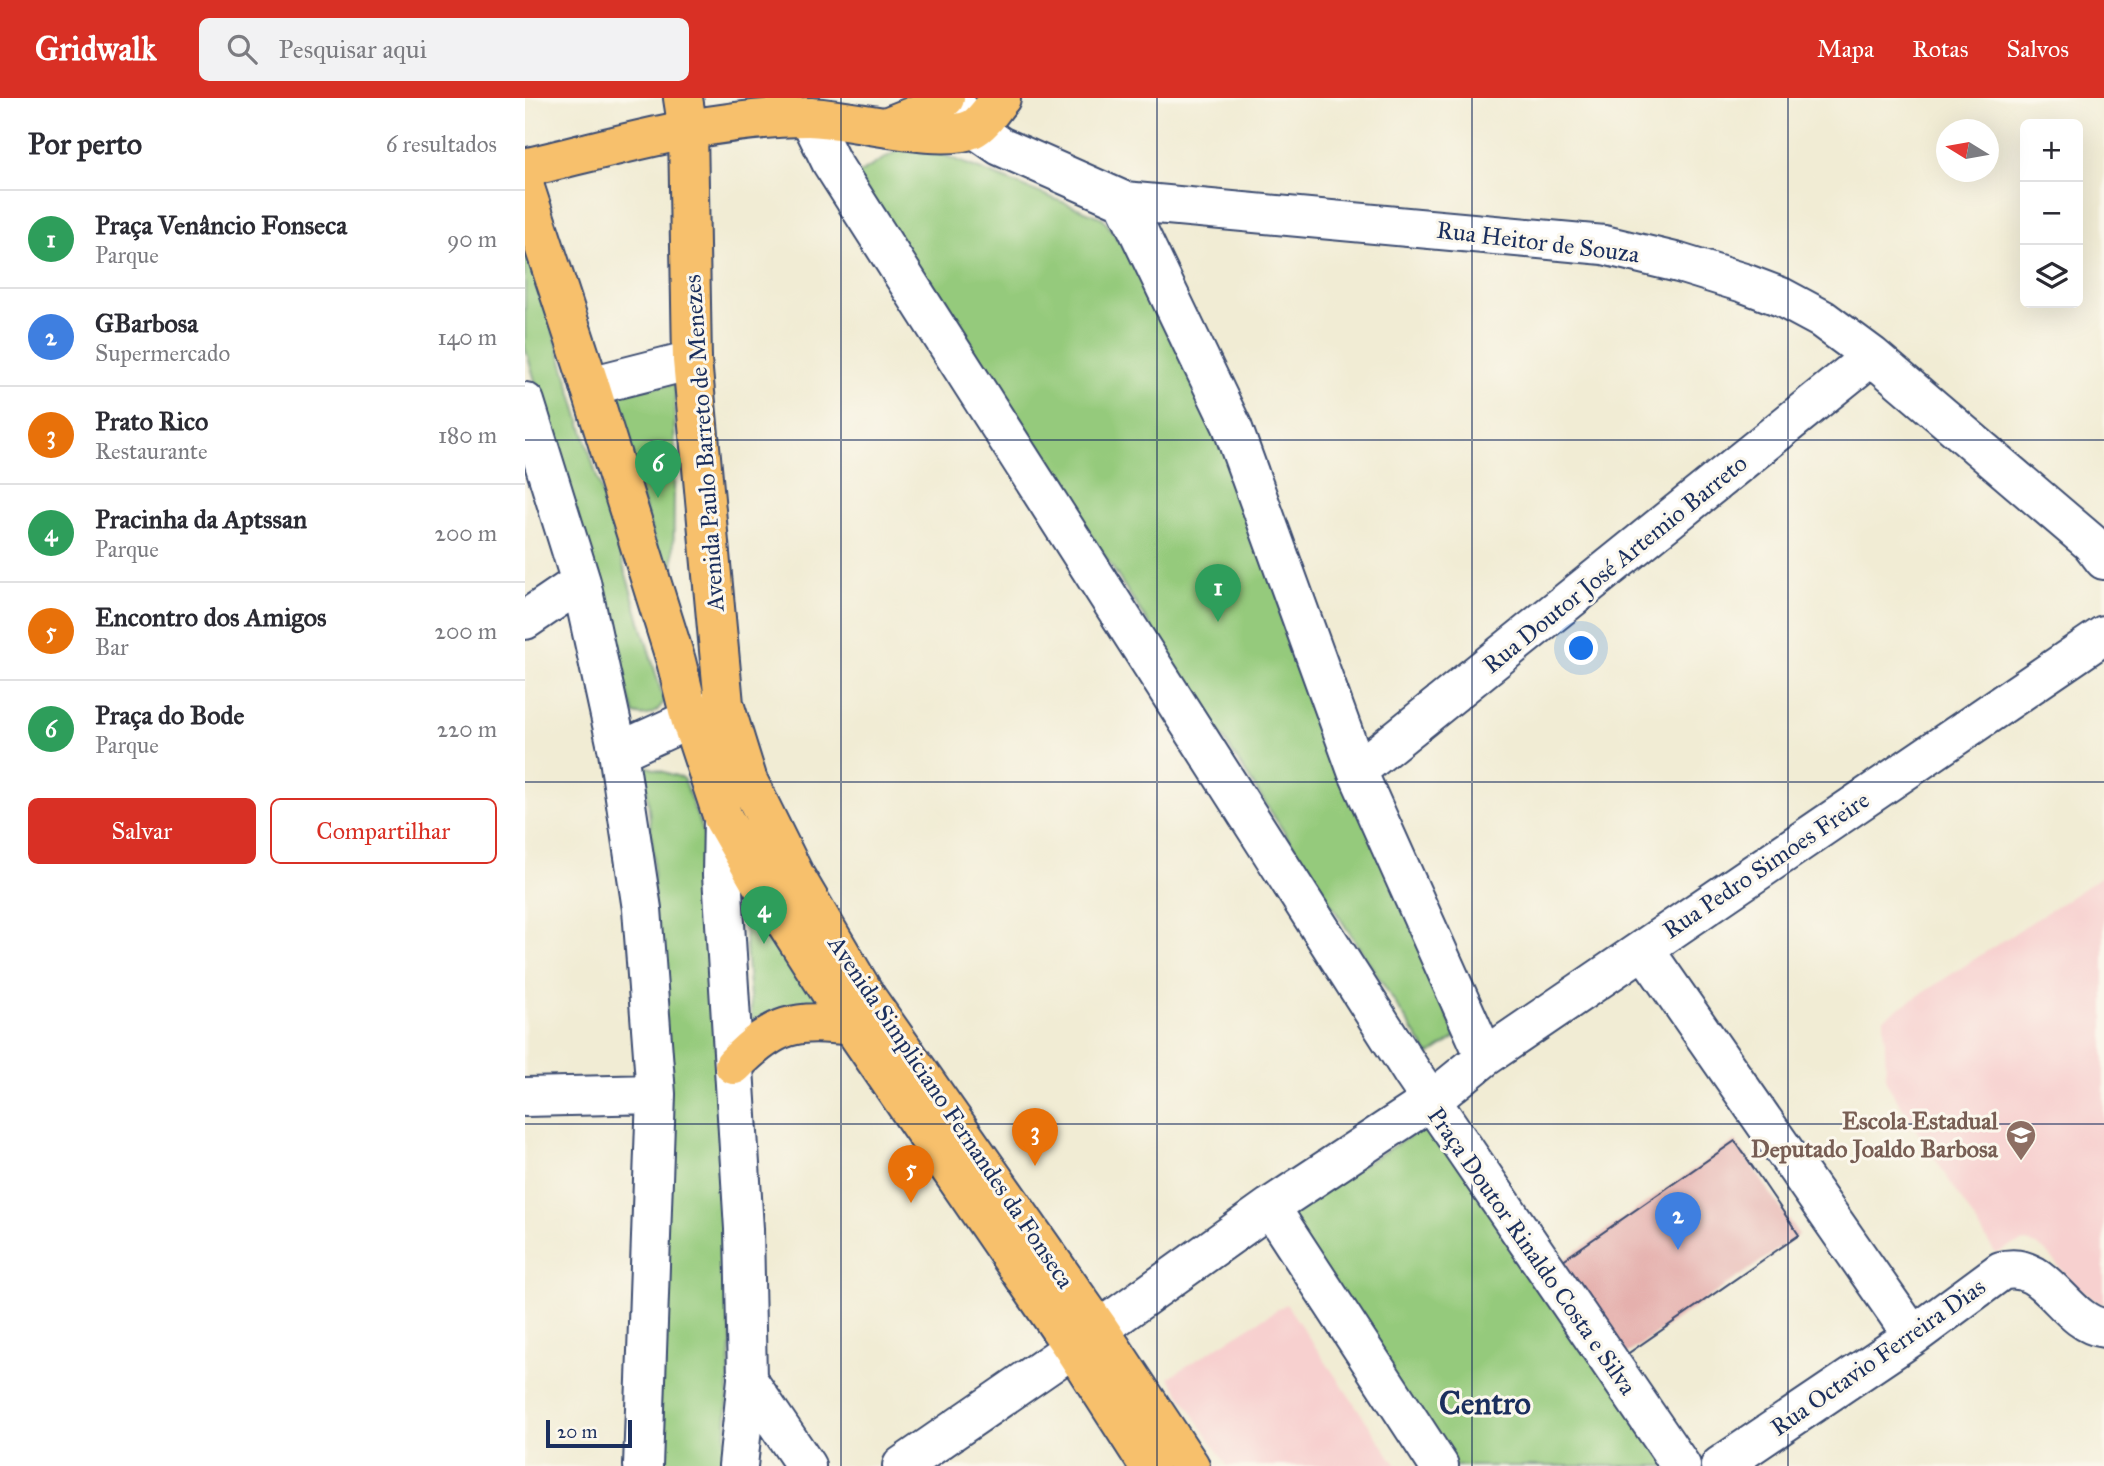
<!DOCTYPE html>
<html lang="pt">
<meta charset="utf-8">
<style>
:root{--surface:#fff;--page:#f2f2f3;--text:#2b2b33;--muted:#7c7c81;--line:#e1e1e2;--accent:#d93025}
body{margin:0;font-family:"IM FELL Great Primer",serif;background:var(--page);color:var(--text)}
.controls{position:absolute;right:21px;top:21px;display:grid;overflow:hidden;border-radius:10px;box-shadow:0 7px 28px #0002}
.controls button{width:63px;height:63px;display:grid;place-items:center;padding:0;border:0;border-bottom:2px solid var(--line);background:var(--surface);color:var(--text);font:35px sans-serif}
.compass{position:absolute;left:1411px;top:21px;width:63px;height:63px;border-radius:50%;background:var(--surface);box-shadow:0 7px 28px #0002;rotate:281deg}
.scale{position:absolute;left:21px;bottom:18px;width:86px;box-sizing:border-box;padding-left:7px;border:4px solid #1b2f5e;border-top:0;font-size:19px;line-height:24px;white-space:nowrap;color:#1b2f5e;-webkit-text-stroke:5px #fbf7ec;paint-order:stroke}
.you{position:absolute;left:1057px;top:551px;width:24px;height:24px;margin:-18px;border:5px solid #fff;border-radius:50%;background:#1a73e8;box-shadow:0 0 0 10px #1a73e833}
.badge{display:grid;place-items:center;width:46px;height:46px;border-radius:50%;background:var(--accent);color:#fff;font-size:23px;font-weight:700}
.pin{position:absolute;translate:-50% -58px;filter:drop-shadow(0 2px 4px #0008)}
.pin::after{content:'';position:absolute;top:37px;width:24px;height:21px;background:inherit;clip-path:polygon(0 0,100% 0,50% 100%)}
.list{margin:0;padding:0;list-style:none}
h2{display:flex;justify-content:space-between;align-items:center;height:91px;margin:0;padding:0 28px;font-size:30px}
h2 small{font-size:23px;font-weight:400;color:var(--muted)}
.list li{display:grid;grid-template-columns:46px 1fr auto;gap:21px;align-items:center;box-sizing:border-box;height:98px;padding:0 28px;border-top:2px solid var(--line)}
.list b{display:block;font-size:26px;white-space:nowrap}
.list p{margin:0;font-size:23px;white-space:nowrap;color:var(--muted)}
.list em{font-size:23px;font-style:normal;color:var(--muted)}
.actions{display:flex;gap:14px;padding:21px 28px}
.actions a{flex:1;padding:16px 0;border:2px solid var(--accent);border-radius:10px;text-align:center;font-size:24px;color:var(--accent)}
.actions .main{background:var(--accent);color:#fff}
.icon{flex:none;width:38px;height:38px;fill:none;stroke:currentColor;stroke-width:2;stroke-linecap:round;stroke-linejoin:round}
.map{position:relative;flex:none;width:1579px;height:1368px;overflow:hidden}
header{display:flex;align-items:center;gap:42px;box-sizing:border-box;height:98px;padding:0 35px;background:var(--accent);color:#fff}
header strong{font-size:33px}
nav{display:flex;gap:38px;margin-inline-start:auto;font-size:24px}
.search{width:490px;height:63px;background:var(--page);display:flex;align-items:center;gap:18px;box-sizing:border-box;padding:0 24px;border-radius:10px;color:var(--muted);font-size:26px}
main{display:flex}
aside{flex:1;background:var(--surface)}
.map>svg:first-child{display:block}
</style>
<header>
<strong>Gridwalk</strong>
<div class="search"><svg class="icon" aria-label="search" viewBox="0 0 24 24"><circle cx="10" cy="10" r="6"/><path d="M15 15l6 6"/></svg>Pesquisar aqui</div>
<nav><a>Mapa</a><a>Rotas</a><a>Salvos</a></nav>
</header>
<main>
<aside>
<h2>Por perto<small>6 resultados</small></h2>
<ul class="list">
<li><span class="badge" style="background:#2e9e5b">1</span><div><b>Praça Venâncio Fonseca</b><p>Parque</p></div><em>90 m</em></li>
<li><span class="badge" style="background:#3f7fe0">2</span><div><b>GBarbosa</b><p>Supermercado</p></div><em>140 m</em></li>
<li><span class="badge" style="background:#e8710a">3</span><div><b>Prato Rico</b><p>Restaurante</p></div><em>180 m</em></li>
<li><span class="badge" style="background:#2e9e5b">4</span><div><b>Pracinha da Aptssan</b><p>Parque</p></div><em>200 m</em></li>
<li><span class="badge" style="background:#e8710a">5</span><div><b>Encontro dos Amigos</b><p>Bar</p></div><em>200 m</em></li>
<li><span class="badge" style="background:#2e9e5b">6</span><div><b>Praça do Bode</b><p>Parque</p></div><em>220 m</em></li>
</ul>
<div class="actions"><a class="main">Salvar</a><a>Compartilhar</a></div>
</aside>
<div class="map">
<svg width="1579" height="1368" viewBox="0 0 1579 1368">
<rect width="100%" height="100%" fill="#fbf7ec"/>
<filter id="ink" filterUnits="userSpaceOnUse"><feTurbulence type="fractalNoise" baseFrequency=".0143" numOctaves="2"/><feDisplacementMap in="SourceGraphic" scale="14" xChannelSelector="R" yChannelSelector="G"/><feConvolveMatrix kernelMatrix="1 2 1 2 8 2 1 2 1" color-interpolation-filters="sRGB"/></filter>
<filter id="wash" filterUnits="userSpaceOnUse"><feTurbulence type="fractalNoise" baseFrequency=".00686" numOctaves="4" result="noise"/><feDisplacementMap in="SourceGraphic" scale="28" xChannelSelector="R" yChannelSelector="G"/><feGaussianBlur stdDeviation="1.57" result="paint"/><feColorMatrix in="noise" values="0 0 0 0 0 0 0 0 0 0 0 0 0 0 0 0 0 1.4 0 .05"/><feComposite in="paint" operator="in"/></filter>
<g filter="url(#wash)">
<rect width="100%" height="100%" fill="#f1ecd4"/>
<path fill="#f7d0cf" d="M1579 777V1206L1567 1201 1549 1187 1522 1155 1512 1147 1501 1144 1487 1147 1471 1156 1361 984 1359 920Z
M761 1206 872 1368H702L644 1279Z"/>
<path fill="#95ca7b" stroke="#587c6c" stroke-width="2" d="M386 44 578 120 619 180 709 366 931 939 904 957 332 77Z
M0 139 139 603C132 616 123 620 109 616L0 249Z
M150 286 148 506 85 294Z
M120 668 158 680 180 740 206 1246 199 1368H133L128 756Z
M216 788 298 904C270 904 251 910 227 924Z
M906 1026 1155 1368H906L743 1123Z"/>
<g id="blocks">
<path fill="#e5b0ad" d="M1210 1043 1274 1137 1095 1261 1031 1167Z"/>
</g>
</g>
<g filter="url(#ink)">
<use href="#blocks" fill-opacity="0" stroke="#3b4b70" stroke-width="2"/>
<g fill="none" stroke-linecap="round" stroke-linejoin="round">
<g stroke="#3b4b70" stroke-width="42">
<path id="minor" d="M425 0 449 30 475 48 599 103 1079 147 1154 165 1219 185 1256 199 1297 221 1347 258 1566 445 1579 462
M284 19 306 64 888 976 1156 1368
M599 103 707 328 832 673 960 959
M65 288 167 262
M0 304 56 484 93 654 117 811 131 996 118 1368
M0 522 56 484
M93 654 196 607
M832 673 1347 258
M198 720 197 777 219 1131 222 1281 213 1368
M1119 851 1388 1238
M0 999 131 996
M222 1281 281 1368
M377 1368 548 1250 745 1109
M914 1368 745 1109 907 1002 960 959 1579 537
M1195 1368 1388 1238 1476 1173C1521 1160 1539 1225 1579 1230"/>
</g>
<g stroke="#3b4b70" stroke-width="42">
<path id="major" d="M158 0 163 32 167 262 199 606 223 683 270 778 342 900 574 1231 665 1368
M363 28 401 13 420 0
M0 70C92 48 187 19 283 19 322 19 415 46 447 31 458 26 468 9 476 0
M0 90 65 288 151 563 165 620 198 720 233 781 327 928 548 1250 624 1368
M209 967C250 925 270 921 327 928"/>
</g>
<use href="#minor" stroke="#fff" stroke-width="38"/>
<use href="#major" stroke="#f7c06c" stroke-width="38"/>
</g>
</g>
<path fill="none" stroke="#1b2f5e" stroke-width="2" stroke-opacity="0.55" d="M316 0V1368M632 0V1368M947 0V1368M1263 0V1368M0 342H1579M0 684H1579M0 1026H1579"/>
<defs>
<g id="school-pin" transform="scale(1.575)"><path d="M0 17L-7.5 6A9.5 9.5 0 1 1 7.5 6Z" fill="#8d6e63" stroke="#fbf7ec"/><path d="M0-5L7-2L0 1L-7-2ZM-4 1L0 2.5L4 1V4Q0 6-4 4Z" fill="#fff"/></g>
</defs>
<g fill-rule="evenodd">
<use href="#school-pin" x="1496" y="1037"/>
</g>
<g text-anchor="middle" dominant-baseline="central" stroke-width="6" stroke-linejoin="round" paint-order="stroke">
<g font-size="24" fill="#1b2f5e" stroke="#fbf7ec">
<text transform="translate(1013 144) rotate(7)">Rua Heitor de Souza</text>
<text transform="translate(179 345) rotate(-94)">Avenida Paulo Barreto de Menezes</text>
<text transform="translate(1090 466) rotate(-39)">Rua Doutor José Artemio Barreto</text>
<text transform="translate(1241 767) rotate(-34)">Rua Pedro Simoes Freire</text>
<text transform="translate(426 1014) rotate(56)">Avenida Simpliciano Fernandes da Fonseca</text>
<text transform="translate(1007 1153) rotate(55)">Praça Doutor Rinaldo Costa e Silva</text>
<text transform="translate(1353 1259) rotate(-35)">Rua Octavio Ferreira Dias</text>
</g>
<g font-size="24" font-weight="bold" fill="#785e54" stroke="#fbf7ec" text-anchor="end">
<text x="1473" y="1023">Escola Estadual<tspan x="1473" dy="28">Deputado Joaldo Barbosa</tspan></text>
</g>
<g font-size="32" font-weight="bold" fill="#1b2f5e" stroke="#fbf7ec">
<text x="960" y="1305">Centro</text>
</g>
</g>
</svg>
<div class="controls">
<button>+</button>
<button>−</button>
<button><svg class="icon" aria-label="layers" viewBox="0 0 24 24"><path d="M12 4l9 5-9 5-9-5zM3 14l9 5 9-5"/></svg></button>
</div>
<svg class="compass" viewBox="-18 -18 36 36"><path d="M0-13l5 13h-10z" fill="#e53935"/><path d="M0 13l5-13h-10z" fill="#7c7c81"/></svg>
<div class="scale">20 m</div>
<div class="you"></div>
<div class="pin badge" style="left:693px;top:524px;background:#2e9e5b">1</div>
<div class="pin badge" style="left:1153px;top:1152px;background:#3f7fe0">2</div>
<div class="pin badge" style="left:510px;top:1068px;background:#e8710a">3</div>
<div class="pin badge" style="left:239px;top:846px;background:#2e9e5b">4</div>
<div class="pin badge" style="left:386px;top:1105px;background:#e8710a">5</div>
<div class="pin badge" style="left:133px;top:400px;background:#2e9e5b">6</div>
</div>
</main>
